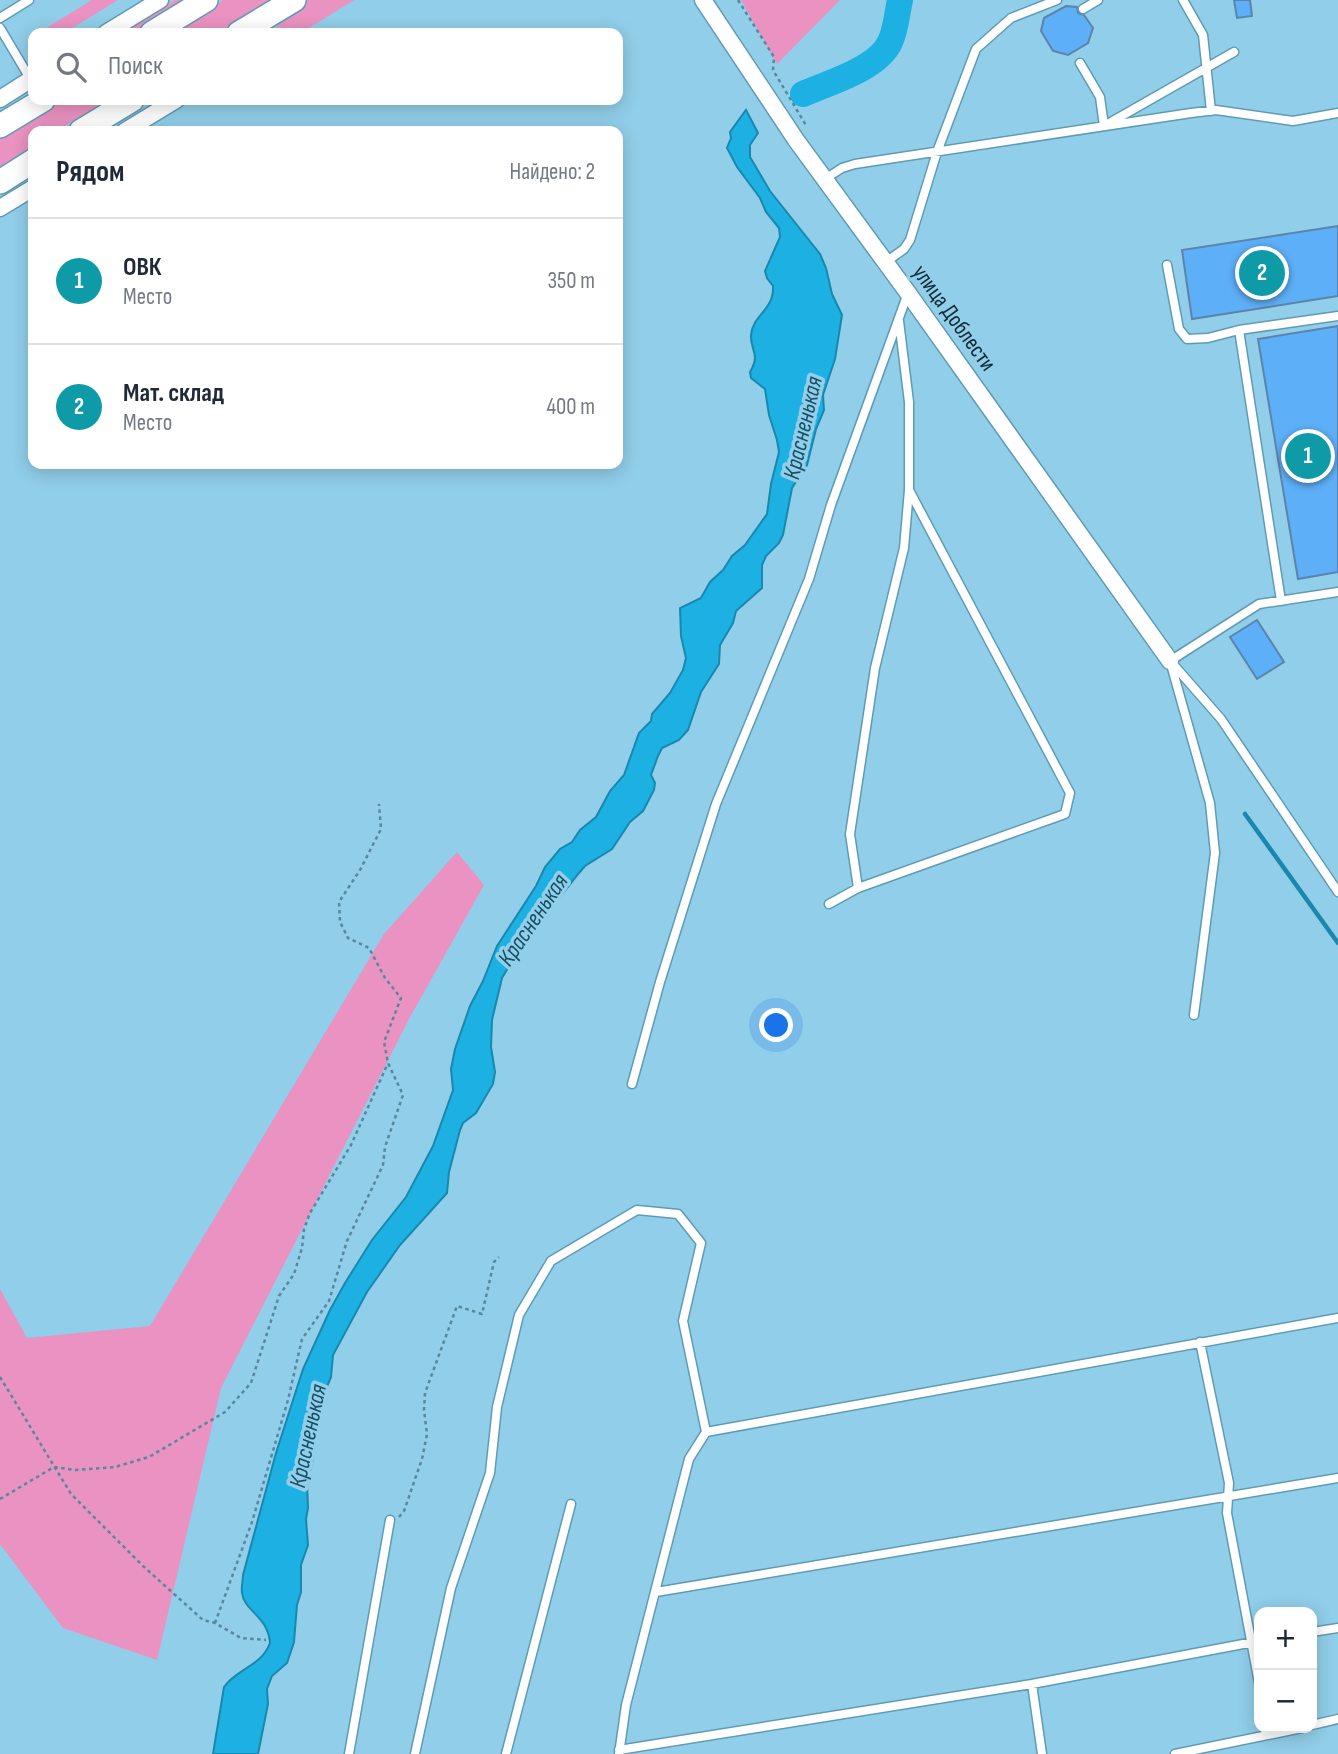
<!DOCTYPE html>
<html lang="ru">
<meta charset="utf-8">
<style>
:root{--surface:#fff;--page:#f6f6f7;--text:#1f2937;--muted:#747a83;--line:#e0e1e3;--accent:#b14f0e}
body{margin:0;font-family:"Sofia Sans Condensed",sans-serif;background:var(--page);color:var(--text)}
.controls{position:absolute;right:21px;bottom:21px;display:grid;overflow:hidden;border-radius:14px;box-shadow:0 4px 18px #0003}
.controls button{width:63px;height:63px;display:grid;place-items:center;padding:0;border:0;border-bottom:2px solid var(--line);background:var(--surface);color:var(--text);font:35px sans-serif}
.you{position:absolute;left:777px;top:1026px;width:24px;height:24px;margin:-18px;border:5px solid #fff;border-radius:50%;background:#1a73e8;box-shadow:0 0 0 10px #1a73e833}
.badge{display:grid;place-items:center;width:46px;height:46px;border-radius:50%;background:var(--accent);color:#fff;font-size:23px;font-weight:700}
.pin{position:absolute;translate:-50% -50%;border:4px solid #fff;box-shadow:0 2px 7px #0006}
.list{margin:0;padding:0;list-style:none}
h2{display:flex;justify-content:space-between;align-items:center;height:91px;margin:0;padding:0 28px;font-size:30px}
h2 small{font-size:23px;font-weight:400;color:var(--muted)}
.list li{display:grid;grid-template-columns:46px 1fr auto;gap:21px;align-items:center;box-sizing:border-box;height:126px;padding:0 28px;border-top:2px solid var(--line)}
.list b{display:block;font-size:26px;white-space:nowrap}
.list p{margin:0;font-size:23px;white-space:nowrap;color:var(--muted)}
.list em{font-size:23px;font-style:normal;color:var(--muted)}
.icon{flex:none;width:38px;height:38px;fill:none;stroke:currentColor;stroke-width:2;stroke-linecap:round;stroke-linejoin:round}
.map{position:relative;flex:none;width:1338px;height:1754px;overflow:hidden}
.search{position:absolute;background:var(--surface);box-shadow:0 4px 18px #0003;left:28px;top:28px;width:595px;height:77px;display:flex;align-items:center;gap:18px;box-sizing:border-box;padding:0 24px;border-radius:14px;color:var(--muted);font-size:26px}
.panel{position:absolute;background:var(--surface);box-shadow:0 4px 18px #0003;left:28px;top:126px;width:595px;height:343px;border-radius:14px}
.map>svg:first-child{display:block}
</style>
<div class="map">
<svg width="1338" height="1754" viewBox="0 0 1338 1754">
<rect width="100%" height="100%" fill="#91cee9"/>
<path fill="#ea92c1" d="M92 0H118L64 33H38Z
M175 0H187L133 33H121Z
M223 0H271L217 33H170Z
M308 0H354L301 33H273L288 12Z
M741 0H840L777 64Z
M63 100H107L57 131H33V146L0 167V138Z
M457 852 484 885 409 1019 221 1388 157 1660 63 1628 0 1544V1289L27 1338 150 1326 384 934Z"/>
<path fill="#1cb1e2" stroke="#1988ae" stroke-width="2" d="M746 110 758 133 750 145V157L770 191 820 254 826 268 832 294 842 315 835 359 823 395 824 410 816 429 807 465 792 488 783 535 779 543 766 556 762 565V588L736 611 733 623 720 645 719 664 701 692 688 730 679 740 662 748 658 756 651 775 655 783 654 790 643 811 630 822 612 849 585 866 579 873 520 948 502 978 492 1020 491 1047 495 1072 493 1084 476 1113 463 1123 460 1130 449 1172 447 1193 400 1245 367 1292 333 1355 331 1377 321 1401 319 1418 315 1427 314 1455 307 1483 308 1508 306 1519 308 1545 301 1565V1592L297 1605 294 1642 287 1663 272 1676 267 1689 268 1704 258 1754H213L224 1687C237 1668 261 1667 270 1643 268 1616 244 1611 242 1593 241 1587 243 1580 243 1575L276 1453 303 1369 330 1310 345 1283 372 1240 406 1197 433 1146 453 1090 451 1069 455 1049 470 1006 483 981 497 946 536 886 545 867 560 849 572 842 580 830 596 817 610 791 624 775 639 733 651 721 652 714 670 693 683 670 686 658 681 636 680 608 701 598 710 582 723 570 732 556 745 545 767 514 771 484 779 452 777 440 769 415 765 389 751 378 750 372C761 354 750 350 751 335 753 314 774 311 773 286L767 278 765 271 780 237 779 228 766 212 760 198 737 167 727 148 731 138 730 132Z"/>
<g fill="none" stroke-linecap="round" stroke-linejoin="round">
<path stroke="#1988ae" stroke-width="4.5" d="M1245 814 1338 943"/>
<path stroke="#1cb1e2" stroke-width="26" d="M803 94C828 83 878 69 890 42 896 30 897 13 900 0"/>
</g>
<path fill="#5daff7" stroke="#5c84aa" stroke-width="2" d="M1234 0H1250L1252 16 1237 18Z
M1066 6 1077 7 1078 13 1084 15 1093 28 1088 43 1068 55 1053 51 1041 31 1044 18Z
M1338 226V296L1192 319 1182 250Z
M1338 326V572L1298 579 1258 339Z
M1257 620 1284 662 1257 679 1230 637Z"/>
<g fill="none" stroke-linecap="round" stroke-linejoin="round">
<g stroke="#5f9bb4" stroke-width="11">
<path id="lane" d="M1183 0 1203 35 1211 111
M1083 9 1098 0
M0 18 29 0
M0 28 31 80
M1080 63 1100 97 1104 126 1234 52
M825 179 842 168 855 164 1191 113 1216 110 1293 121 1338 113
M886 262 904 249 910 240 937 152 976 49 1011 18 1057 0
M1167 265 1179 329 1187 339 1208 338 1239 330
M1281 601 1239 330 1338 316
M1170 661 1210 803 1215 853 1194 1015
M1170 661 1259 604 1338 592
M1172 663 1221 719 1338 892
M858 888 850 834 875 668 904 548 909 490V402L899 321
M829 904 858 888 1065 814 1070 793 909 490
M632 1084 660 982 716 804 809 579 831 505 908 293
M1200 1342 1229 1483 1227 1513 1259 1683
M656 1592 1338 1478
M1312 1632 1338 1628
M1032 1684 1042 1754
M1312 1725 1338 1719
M619 1750 1032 1684 1259 1641
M349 1754 390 1520
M415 1754 451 1588 490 1473 497 1407 519 1315 551 1261 637 1210 678 1214 701 1243 683 1321 706 1432
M506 1754 571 1504
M619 1754 626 1705 689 1459 706 1432 1338 1318
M1175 1754 1302 1728"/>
</g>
<g stroke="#5f9bb4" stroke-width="19">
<path id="street" d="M703 0 796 140 908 293 1170 661
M106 33 160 0
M0 99 33 78
M125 131 176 100
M0 208 33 188"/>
</g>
<g stroke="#5f9bb4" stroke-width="26">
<path id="secondary" d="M152 33 206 0
M239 33 294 0
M0 126 43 100
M81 131 132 100
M0 182 33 161"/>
</g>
<path stroke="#59879b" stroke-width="2.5" stroke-dasharray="3.5 3.5" stroke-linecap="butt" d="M738 0 774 57 773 70 807 127
M0 1377 71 1494 143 1566 203 1620 215 1623 241 1638 266 1640
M0 1499 54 1467 76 1470 115 1467 149 1457 225 1412 251 1383 279 1296 294 1274 302 1248 304 1229 310 1213 351 1145 388 1063
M399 1517 404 1511 422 1459 427 1434 424 1410 425 1393 457 1306 482 1314 494 1262 499 1257
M215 1623 252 1522 288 1400 302 1339 329 1301 347 1241 383 1165 385 1147 403 1095 388 1063 384 1042 401 998 385 978 369 948 348 938 340 922 339 902 360 870 381 829 379 804"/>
<use href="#lane" stroke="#fff" stroke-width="8"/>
<use href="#street" stroke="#fff" stroke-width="16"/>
<use href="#secondary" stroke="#fff" stroke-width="23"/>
</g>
<g text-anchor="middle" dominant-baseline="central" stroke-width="7" stroke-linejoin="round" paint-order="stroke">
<g font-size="23" fill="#112a35" stroke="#91cee9">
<text transform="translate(954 318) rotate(54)">улица Доблести</text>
</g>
<g font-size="24" font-style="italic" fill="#194f63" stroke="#91cee9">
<text transform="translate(803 428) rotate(-77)">Красненькая</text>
<text transform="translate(533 920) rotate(-56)">Красненькая</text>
<text transform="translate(308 1436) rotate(-78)">Красненькая</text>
</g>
</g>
</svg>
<div class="controls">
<button>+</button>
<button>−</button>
</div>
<div class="you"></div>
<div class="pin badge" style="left:1308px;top:456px;background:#0f9aa8">1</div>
<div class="pin badge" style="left:1262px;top:273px;background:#0f9aa8">2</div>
<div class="search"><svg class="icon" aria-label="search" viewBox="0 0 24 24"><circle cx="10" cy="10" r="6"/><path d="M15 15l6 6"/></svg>Поиск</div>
<section class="panel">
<h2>Рядом<small>Найдено: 2</small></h2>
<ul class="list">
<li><span class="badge" style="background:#0f9aa8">1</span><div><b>ОВК</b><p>Место</p></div><em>350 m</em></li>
<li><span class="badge" style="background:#0f9aa8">2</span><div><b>Мат. склад</b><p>Место</p></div><em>400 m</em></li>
</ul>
</section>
</div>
